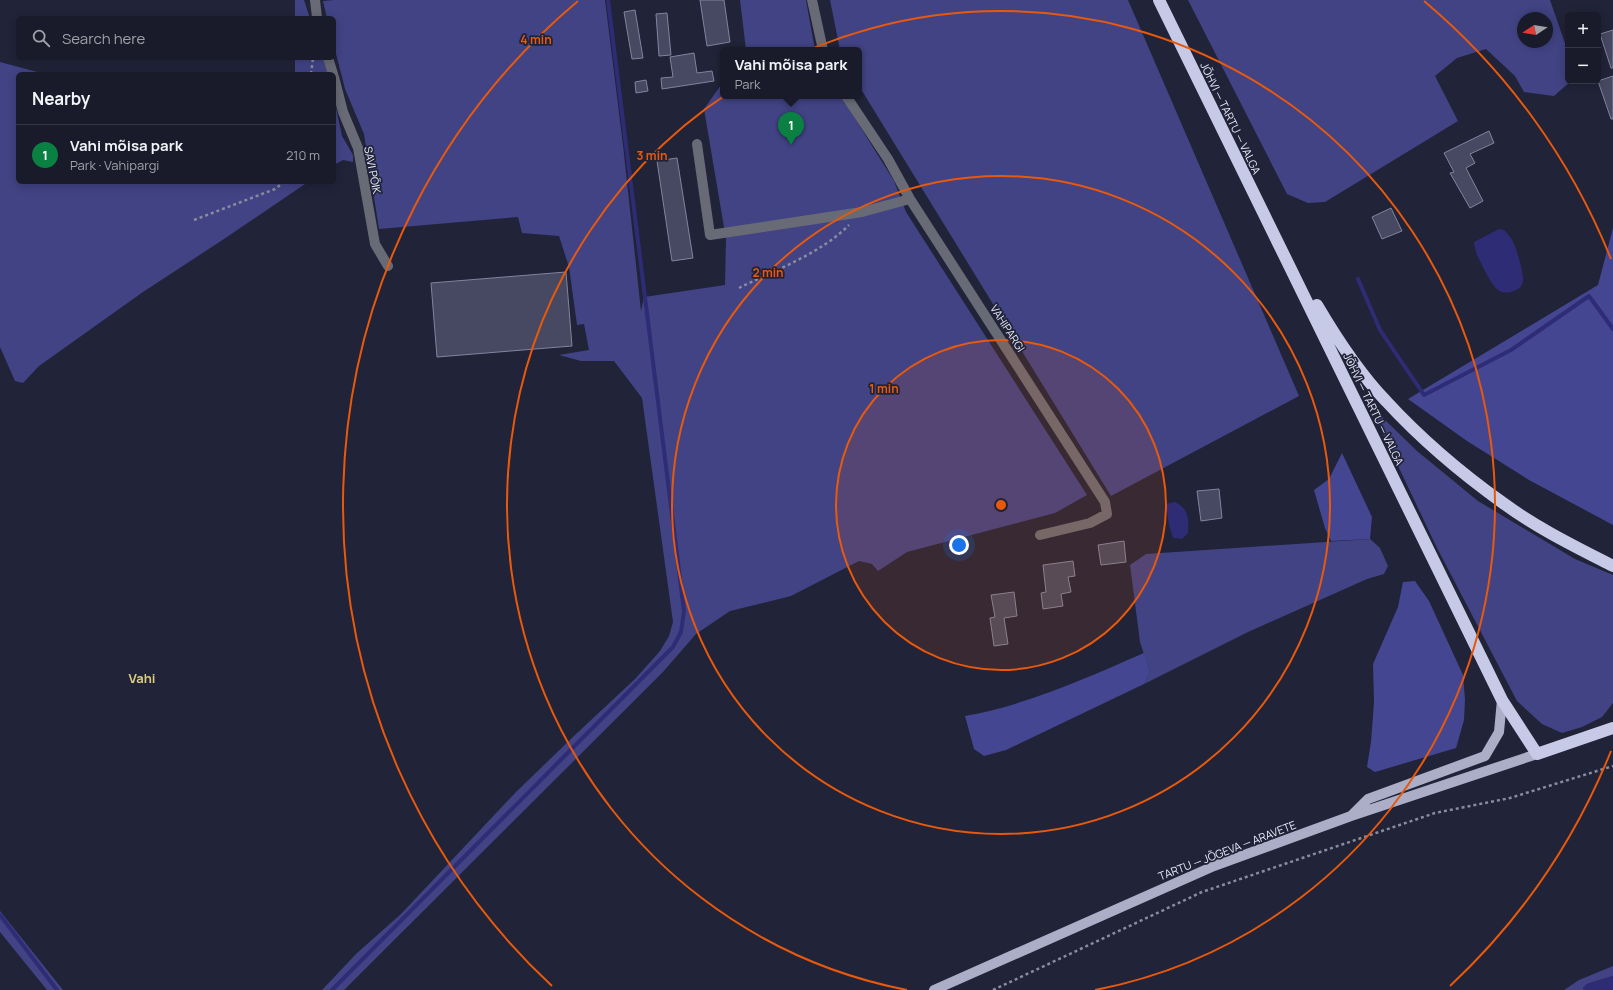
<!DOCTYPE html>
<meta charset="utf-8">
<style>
:root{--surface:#191a2a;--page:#262736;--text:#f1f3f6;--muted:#9fa1a8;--line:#373847;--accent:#0b8043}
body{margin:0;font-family:Manrope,sans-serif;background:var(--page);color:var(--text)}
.controls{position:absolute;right:12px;top:12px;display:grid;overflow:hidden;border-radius:6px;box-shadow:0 2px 10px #0003}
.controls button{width:36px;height:36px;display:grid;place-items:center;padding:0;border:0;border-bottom:1px solid var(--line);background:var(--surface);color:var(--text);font:20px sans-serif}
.compass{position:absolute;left:1517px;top:12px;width:36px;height:36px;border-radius:50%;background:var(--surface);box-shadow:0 2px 10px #0003;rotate:258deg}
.you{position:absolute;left:959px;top:545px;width:14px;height:14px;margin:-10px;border:3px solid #fff;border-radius:50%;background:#1a73e8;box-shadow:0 0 0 6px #1a73e833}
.badge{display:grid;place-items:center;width:26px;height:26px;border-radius:50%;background:var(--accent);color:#fff;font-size:13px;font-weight:700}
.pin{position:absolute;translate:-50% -33px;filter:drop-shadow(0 1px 2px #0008)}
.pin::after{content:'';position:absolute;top:21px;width:14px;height:12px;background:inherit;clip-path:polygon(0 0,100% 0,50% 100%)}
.popup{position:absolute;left:720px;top:47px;width:142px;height:52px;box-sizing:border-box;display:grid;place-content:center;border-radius:6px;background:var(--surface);filter:drop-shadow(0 1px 3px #0005);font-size:13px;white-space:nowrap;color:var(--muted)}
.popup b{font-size:15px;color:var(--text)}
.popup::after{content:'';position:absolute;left:50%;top:100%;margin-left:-8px;border:8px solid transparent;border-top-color:var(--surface)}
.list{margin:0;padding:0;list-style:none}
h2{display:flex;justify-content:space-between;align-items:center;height:52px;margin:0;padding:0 16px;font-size:17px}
h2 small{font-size:13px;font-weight:400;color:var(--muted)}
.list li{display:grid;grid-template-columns:26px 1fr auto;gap:12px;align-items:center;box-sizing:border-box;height:60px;padding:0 16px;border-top:1px solid var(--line)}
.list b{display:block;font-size:15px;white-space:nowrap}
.list p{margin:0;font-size:13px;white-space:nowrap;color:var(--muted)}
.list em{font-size:13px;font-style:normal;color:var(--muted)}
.icon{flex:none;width:22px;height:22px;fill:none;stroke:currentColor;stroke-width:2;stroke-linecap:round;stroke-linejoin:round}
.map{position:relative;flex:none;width:1613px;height:990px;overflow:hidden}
.search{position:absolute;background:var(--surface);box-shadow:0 2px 10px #0003;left:16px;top:16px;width:320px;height:44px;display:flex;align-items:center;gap:10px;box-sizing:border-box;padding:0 14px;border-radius:6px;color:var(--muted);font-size:15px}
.panel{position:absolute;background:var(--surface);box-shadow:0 2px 10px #0003;left:16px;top:72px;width:320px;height:112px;border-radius:6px}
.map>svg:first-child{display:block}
</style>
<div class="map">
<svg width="1613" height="990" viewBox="0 0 1613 990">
<rect width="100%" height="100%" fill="#212338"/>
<path fill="#414384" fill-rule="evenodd" d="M295 0H304L310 18H295Z
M334 0H605L623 145 641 311 644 297 725 285 726 239 704 109 723 82V96H841L894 181 906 212 1087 495 1055 513 907 552 878 571 872 564 859 561 791 596 730 611 696 634 662 673 344 990H322L357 953 401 914 516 792 575 735 635 679 660 651 669 636 673 622 642 398 614 361H581L559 355 589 350 584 324 577 325 569 267 559 236 522 233 518 217 379 229 364 134 345 89 334 46V18H327L323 1Z
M740 0H806L815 50H746Z
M830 0H1128L1299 396 1111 496 859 86V50H840Z
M1188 0H1550L1568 52V81H1571L1554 96 1524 92 1515 76 1486 49 1457 58 1435 76 1458 121 1325 202 1308 203 1287 194ZM1523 18H1547V42H1523Z
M295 58H323L328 74H295Z
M0 62 45 74H18V182H308L224 239 143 292 39 366 23 383 15 381 0 347Z
M334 98 342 136 353 155V162L343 160 334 165Z
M1377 416H1381L1417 451 1478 501 1575 559 1613 575V703L1602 717 1582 727 1562 733 1542 724 1517 701 1437 548 1380 428 1376 419Z
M1370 539 1380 548 1388 566 1384 574 1367 579 1248 632 1144 684 1150 673 1140 642 1130 565 1146 554Z
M0 911 63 990H47L0 932Z
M1613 966V976L1587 984 1583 988 1584 990H1564L1579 980Z"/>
<path fill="#454692" d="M1613 228V525L1529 480 1467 441 1408 399 1598 285Z
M1342 453 1372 517 1370 539 1331 541 1325 528 1314 490 1329 479Z
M1415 581 1429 601 1463 675 1465 700 1464 720 1456 748 1375 772 1367 767 1371 742 1374 702 1373 664 1398 607 1403 582Z
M1144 653 1150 673 1144 684 1006 750 984 756 974 749 965 716C1027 705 1086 678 1144 653Z"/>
<path fill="#2f2c76" d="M1499 229 1504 230C1507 233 1510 236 1512 240 1516 246 1524 274 1523 281 1522 286 1519 289 1516 290 1499 299 1492 284 1485 271 1480 261 1475 253 1474 242Z
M1175 502C1189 509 1189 519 1188 533L1182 539 1173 538 1169 525 1166 504Z
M1613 976V990H1584L1583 988 1587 984Z"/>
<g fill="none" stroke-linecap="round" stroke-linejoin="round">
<path stroke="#2f2c76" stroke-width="4" d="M1358 279 1380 330 1424 395 1511 350 1589 296 1613 329
M0 915 57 990
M332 990 673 647 681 632 684 611 608 0"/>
</g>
<path fill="#464961" stroke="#81849f" d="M700 0H724L730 42 707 46Z
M635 10 643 58 632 59 624 12Z
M667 13 671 55 659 56 656 14Z
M1613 30V68H1611L1600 34Z
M694 53 697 73 712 71 714 81 662 89 661 78 673 77 670 57Z
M1613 76V119H1611L1598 81Z
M646 80 648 91 636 93 635 82Z
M1489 131 1494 143 1470 154 1475 163 1466 168 1483 201 1470 208 1450 173 1454 172 1444 153Z
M677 158 693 258 672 261 657 161Z
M1391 208 1402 231 1382 239 1372 217Z
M566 272 572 346 437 357 431 283Z
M1219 489 1222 518 1201 521 1197 491Z
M1124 541 1126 562 1101 565 1098 545Z
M1073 561 1075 576 1068 577 1071 592 1061 594 1063 606 1043 609 1041 593 1046 592 1043 565Z
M1014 592 1017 616 1004 618 1008 644 994 646 990 618 995 617 991 595Z"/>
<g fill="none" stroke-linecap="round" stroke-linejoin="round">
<path stroke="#8a8c9e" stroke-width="2.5" stroke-dasharray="3 3" stroke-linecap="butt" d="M311 74 313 58
M194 220 275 189 284 182
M739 288C775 270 820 254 849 225
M993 990 1202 892 1435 813 1510 798 1613 766"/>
<path stroke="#686a75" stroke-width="10" d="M315 0 317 18
M812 0 823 50
M328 58 333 74
M334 77 343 112 358 148 375 244 388 266
M846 96 888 159 910 199 1105 502 1107 514 1090 523 1040 535
M697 144 710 235 862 212 910 199"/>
<path stroke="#abaec6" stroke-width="10" d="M1352 815 1368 799 1485 756 1499 732 1502 700
M934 990 1214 866 1351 816 1537 754"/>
<path stroke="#c6cae6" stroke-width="12" d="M1159 0 1502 700 1537 754 1613 728
M1317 305C1337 339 1359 373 1386 401 1421 439 1461 473 1503 503 1537 528 1576 547 1613 566"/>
</g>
<circle cx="1001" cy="505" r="165" fill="#e8590c" fill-opacity=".12"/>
<g fill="none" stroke="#e8590c" stroke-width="2">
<circle cx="1001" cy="505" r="165"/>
<circle cx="1001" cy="505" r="329"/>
<path d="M907 990A494 494 0 1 1 1095 990"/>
<path d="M1611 751A658 658 0 0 1 1450 986M552 986A658 658 0 0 1 578 1M1424 1A658 658 0 0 1 1611 259"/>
</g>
<g text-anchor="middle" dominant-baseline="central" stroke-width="3.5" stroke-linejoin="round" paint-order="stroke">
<g font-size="11" fill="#e8eaf9" stroke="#212338">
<text transform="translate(1231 118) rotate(64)">JÕHVI — TARTU — VALGA</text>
<text transform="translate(373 170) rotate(79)">SAVI PÕIK</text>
<text transform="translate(1008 328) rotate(57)">VAHIPARGI</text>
<text transform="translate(1374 409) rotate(64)">JÕHVI — TARTU — VALGA</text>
<text transform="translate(1227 850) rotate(-21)">TARTU — JÕGEVA — ARAVETE</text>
</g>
<g font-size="13" font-weight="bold" fill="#dcce80" stroke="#212338">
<text x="142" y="678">Vahi</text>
</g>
</g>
<circle cx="1001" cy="505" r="6" fill="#e8590c" stroke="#212338" stroke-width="2"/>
<g font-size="12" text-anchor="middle" font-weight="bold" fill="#e8590c" stroke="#212338" stroke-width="3.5" stroke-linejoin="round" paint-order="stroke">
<text x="536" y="44">4 min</text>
<text x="652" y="160">3 min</text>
<text x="768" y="277">2 min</text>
<text x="884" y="393">1 min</text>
</g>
</svg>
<div class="controls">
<button>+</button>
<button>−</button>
</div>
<svg class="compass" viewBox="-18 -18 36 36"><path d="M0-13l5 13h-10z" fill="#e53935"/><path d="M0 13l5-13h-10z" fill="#9fa1a8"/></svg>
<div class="you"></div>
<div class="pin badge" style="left:791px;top:145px">1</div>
<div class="popup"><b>Vahi mõisa park</b>Park</div>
<div class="search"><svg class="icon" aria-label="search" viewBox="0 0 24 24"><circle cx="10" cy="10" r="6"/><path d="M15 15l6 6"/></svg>Search here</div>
<section class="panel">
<h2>Nearby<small></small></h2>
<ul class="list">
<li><span class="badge">1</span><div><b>Vahi mõisa park</b><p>Park · Vahipargi</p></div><em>210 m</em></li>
</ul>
</section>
</div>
